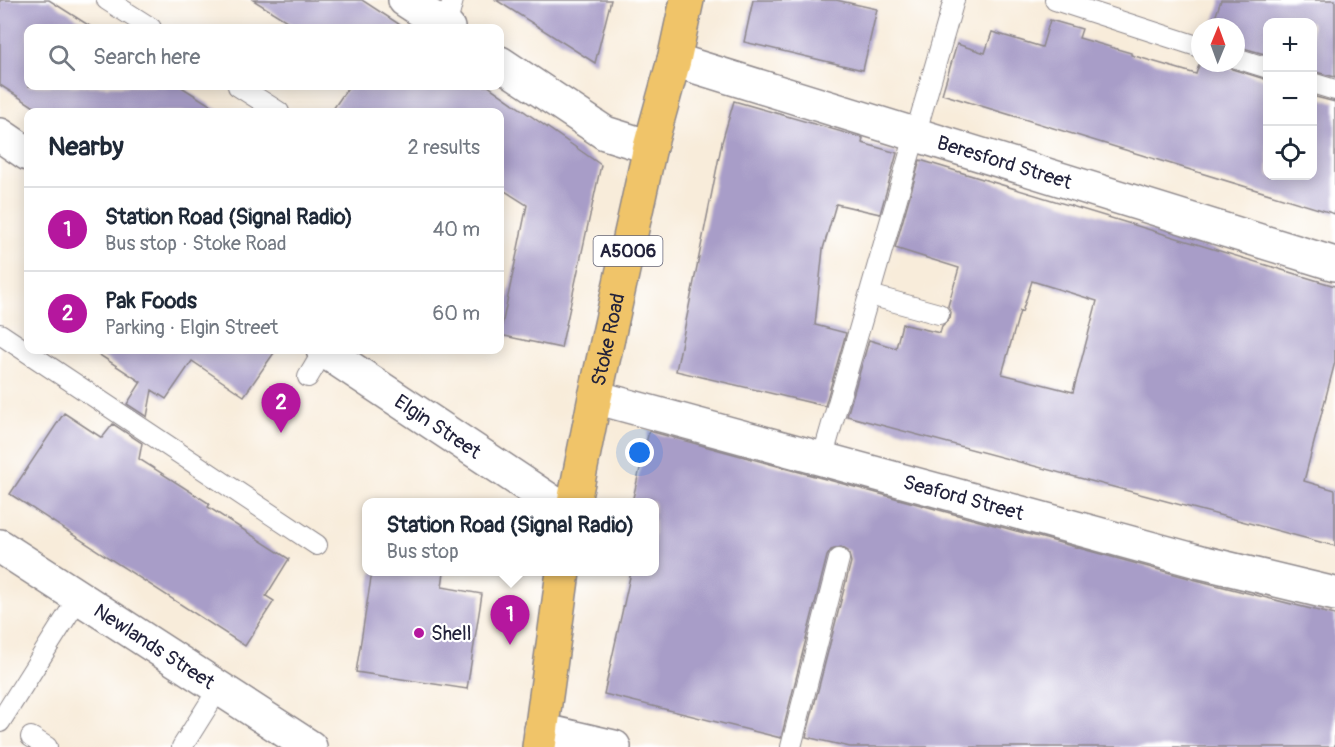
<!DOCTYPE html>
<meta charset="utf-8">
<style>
:root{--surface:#fff;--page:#f2f2f3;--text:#1f2937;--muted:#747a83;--line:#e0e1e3;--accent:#b5179e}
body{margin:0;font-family:Pangolin,sans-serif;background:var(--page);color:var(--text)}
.controls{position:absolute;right:18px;top:18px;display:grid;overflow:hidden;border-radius:12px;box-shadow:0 3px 15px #0003}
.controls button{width:54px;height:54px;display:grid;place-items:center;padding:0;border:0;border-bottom:2px solid var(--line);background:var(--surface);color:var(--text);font:30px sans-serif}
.compass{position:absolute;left:1191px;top:18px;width:54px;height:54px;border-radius:50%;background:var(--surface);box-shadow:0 3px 15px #0003;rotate:1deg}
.you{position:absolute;left:640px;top:453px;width:21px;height:21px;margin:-15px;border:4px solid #fff;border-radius:50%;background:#1a73e8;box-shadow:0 0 0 9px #1a73e833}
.badge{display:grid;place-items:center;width:39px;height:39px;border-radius:50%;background:var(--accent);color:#fff;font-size:20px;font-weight:700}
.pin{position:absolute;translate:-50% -50px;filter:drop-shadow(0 2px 3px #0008)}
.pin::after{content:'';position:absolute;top:32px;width:21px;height:18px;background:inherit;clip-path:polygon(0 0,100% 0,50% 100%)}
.popup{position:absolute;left:362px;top:498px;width:297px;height:78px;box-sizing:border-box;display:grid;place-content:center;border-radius:12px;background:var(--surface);filter:drop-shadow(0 2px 4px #0005);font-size:20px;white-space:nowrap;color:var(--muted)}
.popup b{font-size:22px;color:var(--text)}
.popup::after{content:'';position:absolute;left:50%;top:100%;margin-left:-12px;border:12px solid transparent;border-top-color:var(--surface)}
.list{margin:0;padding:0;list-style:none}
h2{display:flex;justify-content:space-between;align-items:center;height:78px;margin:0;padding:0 24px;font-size:26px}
h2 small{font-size:20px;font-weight:400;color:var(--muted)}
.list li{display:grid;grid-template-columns:39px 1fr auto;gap:18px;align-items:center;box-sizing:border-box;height:84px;padding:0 24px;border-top:2px solid var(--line)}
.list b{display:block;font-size:22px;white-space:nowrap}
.list p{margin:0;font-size:20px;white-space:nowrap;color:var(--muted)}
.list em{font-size:20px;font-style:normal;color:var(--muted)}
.icon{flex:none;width:33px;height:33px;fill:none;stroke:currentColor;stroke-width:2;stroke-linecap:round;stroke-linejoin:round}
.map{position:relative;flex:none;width:1335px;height:747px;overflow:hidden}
.search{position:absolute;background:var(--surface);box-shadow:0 3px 15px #0003;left:24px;top:24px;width:480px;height:66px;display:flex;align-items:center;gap:15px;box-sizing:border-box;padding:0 21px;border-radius:12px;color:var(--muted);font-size:22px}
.panel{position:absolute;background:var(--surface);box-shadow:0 3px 15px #0003;left:24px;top:108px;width:480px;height:246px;border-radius:12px}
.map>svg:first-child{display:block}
</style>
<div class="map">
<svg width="1335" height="747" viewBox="0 0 1335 747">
<rect width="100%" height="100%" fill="#fff"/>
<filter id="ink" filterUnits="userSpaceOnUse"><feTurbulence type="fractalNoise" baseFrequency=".0167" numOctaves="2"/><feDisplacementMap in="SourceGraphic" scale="12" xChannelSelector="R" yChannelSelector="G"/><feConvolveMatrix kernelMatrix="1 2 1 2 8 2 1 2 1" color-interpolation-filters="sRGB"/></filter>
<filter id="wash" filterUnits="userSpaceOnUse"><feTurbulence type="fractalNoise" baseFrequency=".008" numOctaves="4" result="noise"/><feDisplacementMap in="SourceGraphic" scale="24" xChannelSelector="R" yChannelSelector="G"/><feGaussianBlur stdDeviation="1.35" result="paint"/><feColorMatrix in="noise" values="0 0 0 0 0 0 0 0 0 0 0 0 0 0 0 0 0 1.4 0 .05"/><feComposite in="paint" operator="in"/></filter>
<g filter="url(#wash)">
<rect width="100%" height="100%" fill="#f8ecda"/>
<g id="blocks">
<path fill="#a89dc8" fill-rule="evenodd" d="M0 0H49L93 28H28V86H180L221 112H42L0 85Z
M253 0H362L405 28H298Z
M496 0H611L595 63Z
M753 0H836L877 9 863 70 744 42Z
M1221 0H1335V77L1312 71V22H1268V55L1236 46V27H1212Z
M1050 20 1082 29 1079 38 1131 53V55L1196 74 1200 62 1225 63 1232 69 1268 80V176H1312V96L1335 102V214L942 94 957 44 985 53 992 32 1042 47Z
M349 86H488L601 165 561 348 500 335 527 205 500 188V112H331Z
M734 101 863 138 862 143 897 153 880 214 836 204 823 249 815 325 846 333 825 406 676 371 722 142Z
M920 160 1335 286V362L1304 481 1335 490V546L847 416 869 340 896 348 902 324 940 333 942 326 950 318 951 312 948 306 959 268 895 248ZM1032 281 1097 301 1073 392 1002 374 1020 311 1022 312Z
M92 350H276L244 396 192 361 166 399 152 390 147 417 127 404 141 382Z
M64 413 102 438 113 424 142 443 139 459 210 504 208 507 289 559 266 596 274 601 245 646 10 494Z
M649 431 1196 580 1335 615V747H850L806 737 851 562 848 551 841 547 831 550 827 556 781 738 604 694 631 572H654V502H632Z
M372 572H444L442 587 482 594 467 689 356 672Z"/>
</g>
</g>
<g filter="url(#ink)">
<use href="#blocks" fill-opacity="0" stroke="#8d878a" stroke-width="1.5"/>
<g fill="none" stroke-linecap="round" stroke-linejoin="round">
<g stroke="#8d878a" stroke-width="22">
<path id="lane" d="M107 0 151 28
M1055 0 1200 47
M446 27 453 0
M1236 58 1268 68
M1312 83 1335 90
M238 86 279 112
M870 295 939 314
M0 334 317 545
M308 377 324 350
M822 459 954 0
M0 722 79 597
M31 737 47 747
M182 747 219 688
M791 747 839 559"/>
</g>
<g stroke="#8d878a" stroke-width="36">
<g id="street">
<path d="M405 0 448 28"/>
<path id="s1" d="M674 60 1335 264"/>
<path d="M500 63 605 133 650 147"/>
<path d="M0 135 28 154"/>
<path id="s2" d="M323 350 552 502"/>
<path id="s3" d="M595 397 1201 562 1335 594"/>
<path id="s4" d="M0 546 310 747"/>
<path d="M541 730 614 747"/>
</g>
</g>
<g stroke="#8d878a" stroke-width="36">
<g id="primary">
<path id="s5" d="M574 502 595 397 650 147 674 60 687 0"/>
<path d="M539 747 563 572"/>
</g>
</g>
<use href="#lane" stroke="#fff" stroke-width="20"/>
<use href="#street" stroke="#fff" stroke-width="33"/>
<use href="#primary" stroke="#f0c469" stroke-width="33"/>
</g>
</g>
<circle fill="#b5179e" stroke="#fff" stroke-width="2" cx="419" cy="633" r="6"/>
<g text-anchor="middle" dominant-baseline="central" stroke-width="4.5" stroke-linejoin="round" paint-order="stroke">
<rect fill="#fff" stroke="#646476" stroke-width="1.5" x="593.5" y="236" width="69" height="30" rx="4.5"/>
<g font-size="18" font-weight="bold" fill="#22223b">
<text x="628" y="251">A5006</text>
</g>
<g font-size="20" fill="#22223b" stroke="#fff">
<text stroke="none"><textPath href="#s1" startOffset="346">Beresford Street</textPath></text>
<text stroke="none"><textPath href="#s5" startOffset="166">Stoke Road</textPath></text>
<text stroke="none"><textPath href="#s2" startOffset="138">Elgin Street</textPath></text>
<text stroke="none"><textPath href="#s3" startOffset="382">Seaford Street</textPath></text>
<text stroke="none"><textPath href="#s4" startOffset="184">Newlands Street</textPath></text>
</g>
<g font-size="20" fill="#22223b" stroke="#fff" text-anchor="start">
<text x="431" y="633">Shell</text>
</g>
</g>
</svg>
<div class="controls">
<button>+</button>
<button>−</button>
<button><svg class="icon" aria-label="locate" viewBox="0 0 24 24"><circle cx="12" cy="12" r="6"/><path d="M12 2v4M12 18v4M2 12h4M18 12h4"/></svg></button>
</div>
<svg class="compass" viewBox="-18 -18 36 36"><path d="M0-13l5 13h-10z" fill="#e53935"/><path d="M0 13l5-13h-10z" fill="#747a83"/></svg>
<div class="you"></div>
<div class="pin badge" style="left:510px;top:645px">1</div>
<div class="popup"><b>Station Road (Signal Radio)</b>Bus stop</div>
<div class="pin badge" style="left:281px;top:433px">2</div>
<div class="search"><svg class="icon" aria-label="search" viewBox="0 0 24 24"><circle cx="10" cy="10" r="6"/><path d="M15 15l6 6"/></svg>Search here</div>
<section class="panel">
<h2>Nearby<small>2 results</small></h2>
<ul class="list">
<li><span class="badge">1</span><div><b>Station Road (Signal Radio)</b><p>Bus stop · Stoke Road</p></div><em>40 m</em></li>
<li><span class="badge">2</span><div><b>Pak Foods</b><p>Parking · Elgin Street</p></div><em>60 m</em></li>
</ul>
</section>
</div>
